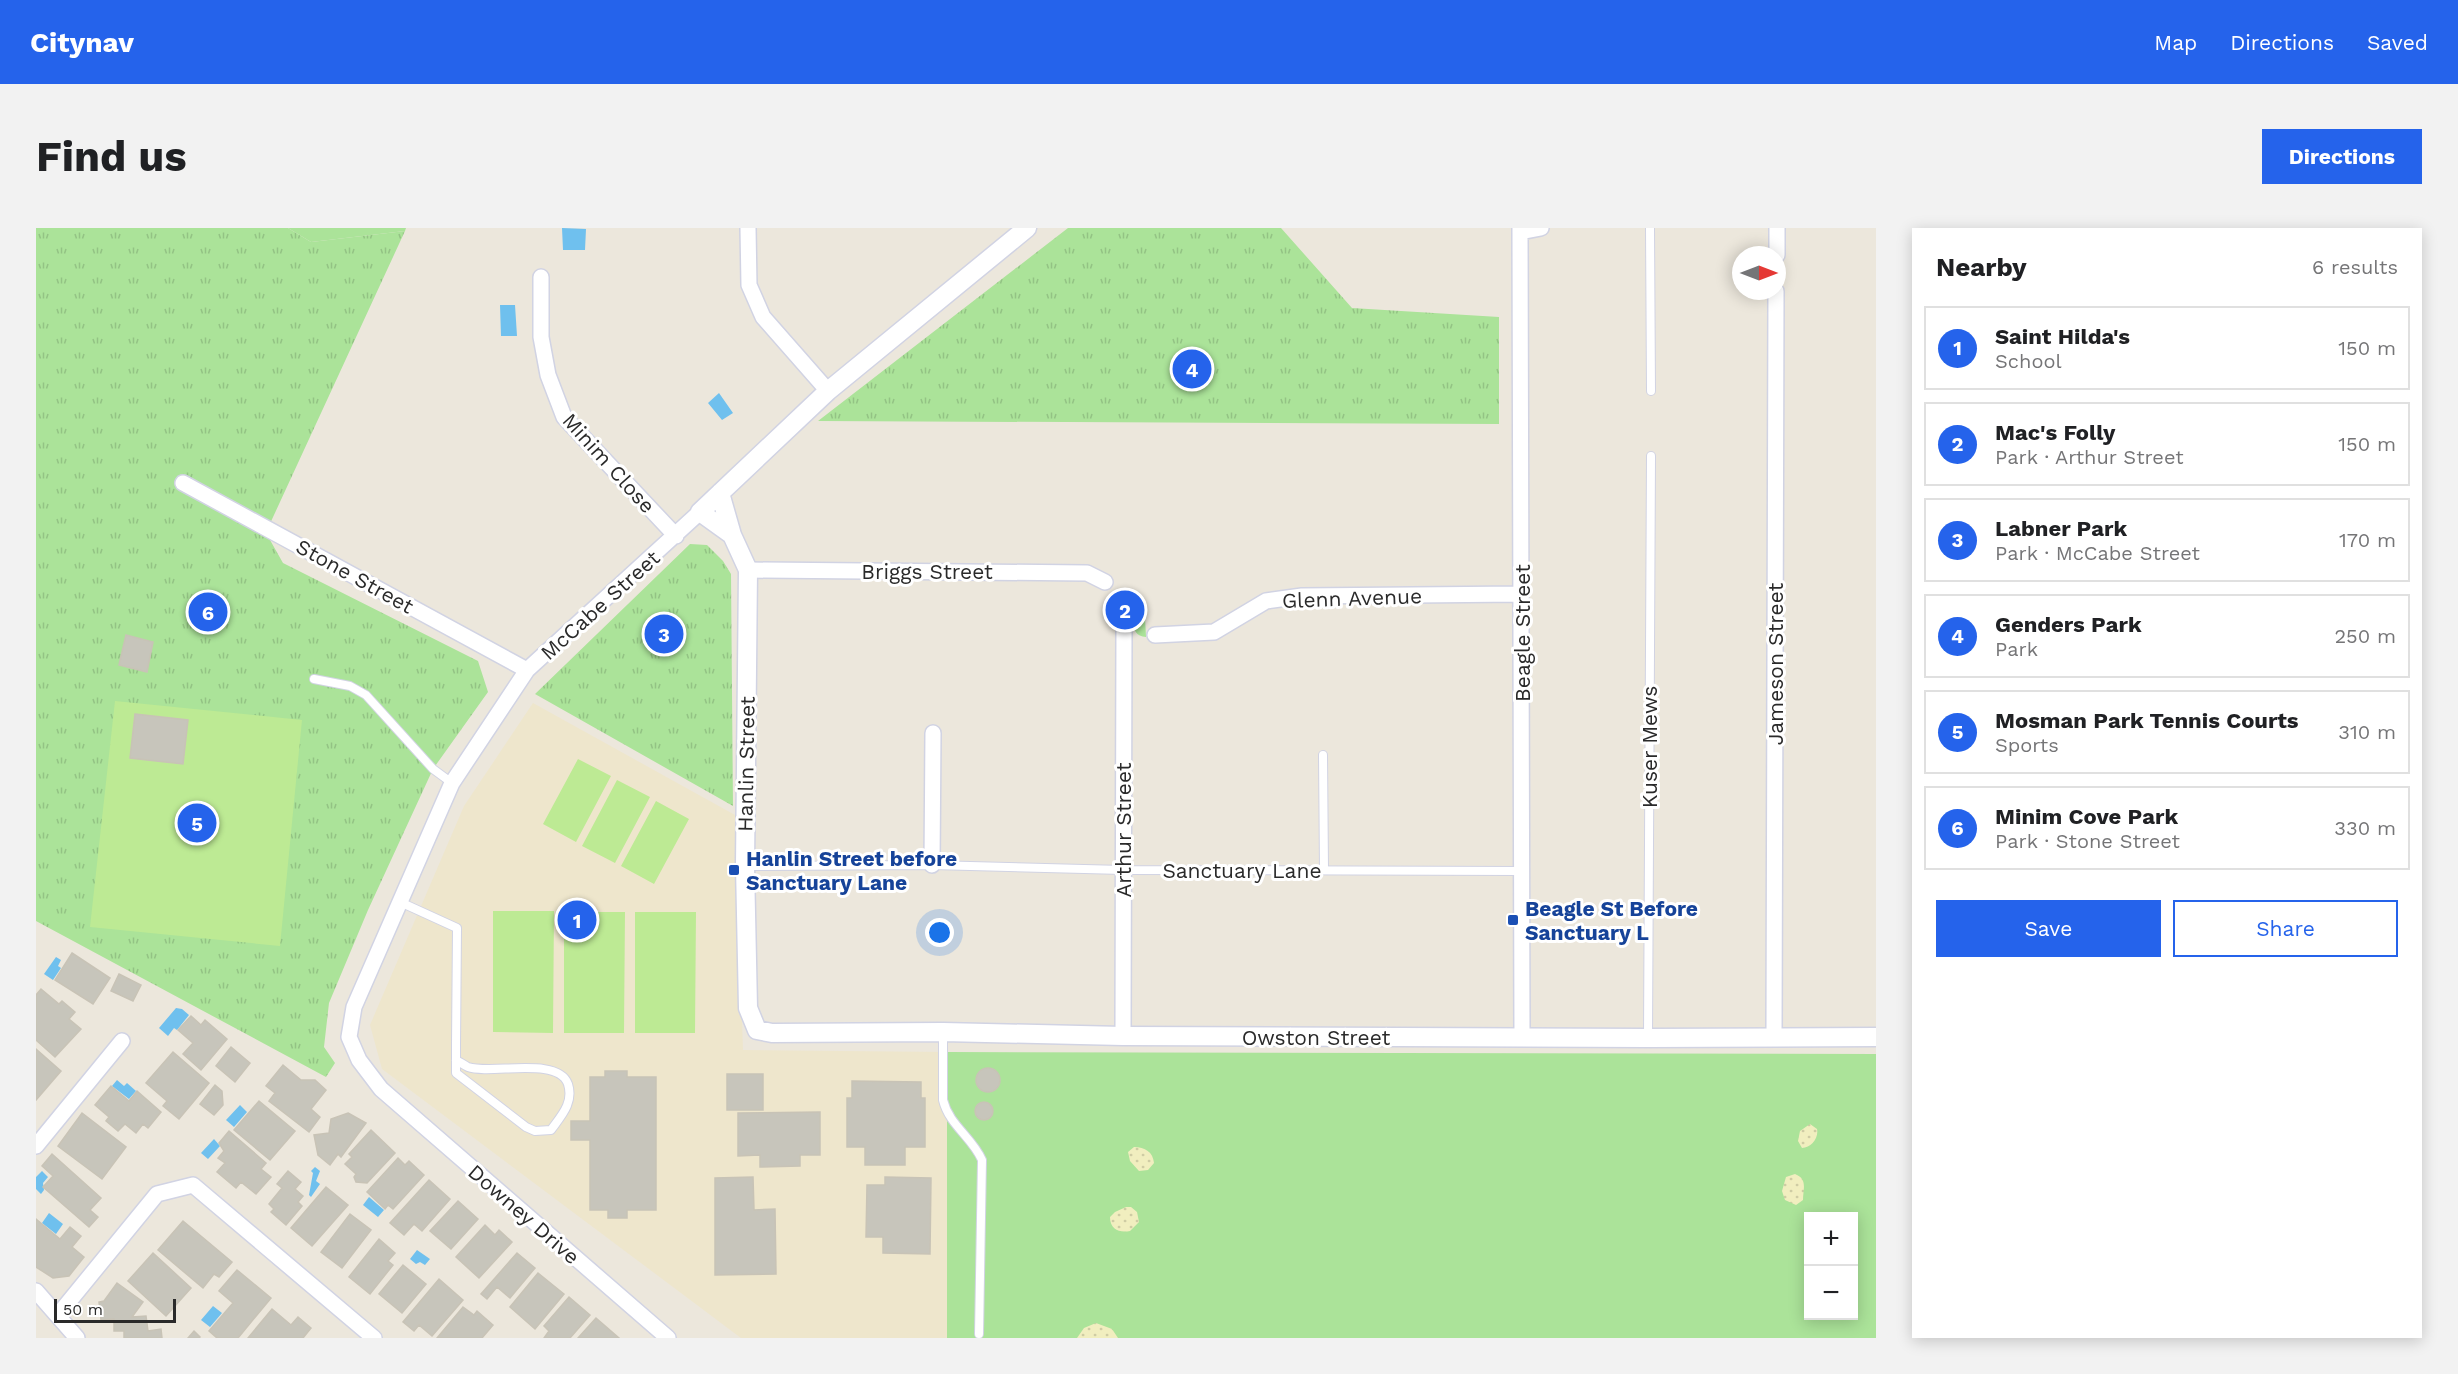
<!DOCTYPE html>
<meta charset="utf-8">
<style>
:root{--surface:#fff;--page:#f2f2f2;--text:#202124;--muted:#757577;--line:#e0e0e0;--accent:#2563eb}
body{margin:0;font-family:"Work Sans",sans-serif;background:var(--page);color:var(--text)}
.controls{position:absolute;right:18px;bottom:18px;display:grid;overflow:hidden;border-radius:0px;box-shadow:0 3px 15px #0003}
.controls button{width:54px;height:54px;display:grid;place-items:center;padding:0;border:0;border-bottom:2px solid var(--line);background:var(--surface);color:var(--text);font:30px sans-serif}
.compass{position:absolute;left:1696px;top:18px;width:54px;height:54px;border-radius:50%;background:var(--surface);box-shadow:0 3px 15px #0003;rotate:90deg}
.scale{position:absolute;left:18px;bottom:15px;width:122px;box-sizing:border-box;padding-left:6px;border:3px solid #2a2a2a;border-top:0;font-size:16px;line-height:21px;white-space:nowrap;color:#2a2a2a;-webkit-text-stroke:4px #fff;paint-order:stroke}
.you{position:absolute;left:904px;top:705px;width:21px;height:21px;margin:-15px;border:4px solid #fff;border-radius:50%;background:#1a73e8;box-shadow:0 0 0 9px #1a73e833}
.badge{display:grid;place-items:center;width:39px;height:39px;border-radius:50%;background:var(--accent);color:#fff;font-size:20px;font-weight:700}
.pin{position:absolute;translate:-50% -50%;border:3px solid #fff;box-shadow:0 2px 6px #0006}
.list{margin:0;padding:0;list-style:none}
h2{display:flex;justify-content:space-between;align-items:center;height:78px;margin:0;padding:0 24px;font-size:26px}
h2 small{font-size:20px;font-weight:400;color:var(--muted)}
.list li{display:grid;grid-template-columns:39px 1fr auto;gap:18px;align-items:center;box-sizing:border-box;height:84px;margin:0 12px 12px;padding:0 12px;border:2px solid var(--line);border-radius:0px}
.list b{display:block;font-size:22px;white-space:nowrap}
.list p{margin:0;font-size:20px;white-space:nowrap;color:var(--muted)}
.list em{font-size:20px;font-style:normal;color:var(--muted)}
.actions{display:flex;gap:12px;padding:18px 24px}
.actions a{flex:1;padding:14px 0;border:2px solid var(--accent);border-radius:0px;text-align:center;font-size:21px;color:var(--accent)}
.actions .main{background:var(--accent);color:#fff}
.map{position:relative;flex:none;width:1840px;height:1110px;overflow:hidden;border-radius:0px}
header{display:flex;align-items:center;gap:36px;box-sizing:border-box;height:84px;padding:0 30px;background:var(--accent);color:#fff}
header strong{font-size:28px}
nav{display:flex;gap:33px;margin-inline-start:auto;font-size:21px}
.intro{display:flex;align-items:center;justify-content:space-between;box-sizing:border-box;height:144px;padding:0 36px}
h1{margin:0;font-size:42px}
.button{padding:15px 27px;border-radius:0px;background:var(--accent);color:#fff;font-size:21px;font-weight:700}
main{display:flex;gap:36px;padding:0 36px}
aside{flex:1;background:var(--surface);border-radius:0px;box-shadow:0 3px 15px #0003}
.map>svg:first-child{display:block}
</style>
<header>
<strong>Citynav</strong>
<nav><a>Map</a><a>Directions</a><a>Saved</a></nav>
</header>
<div class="intro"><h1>Find us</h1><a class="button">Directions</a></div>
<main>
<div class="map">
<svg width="1840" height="1110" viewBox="0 0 1840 1110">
<defs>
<pattern id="sand-dots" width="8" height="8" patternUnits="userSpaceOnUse" patternTransform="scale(1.5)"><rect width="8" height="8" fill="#f1eebf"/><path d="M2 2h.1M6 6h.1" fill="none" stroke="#cfcca4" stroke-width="1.8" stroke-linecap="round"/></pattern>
<pattern id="park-tufts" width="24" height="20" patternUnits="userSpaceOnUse" patternTransform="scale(1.5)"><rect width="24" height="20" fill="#abe399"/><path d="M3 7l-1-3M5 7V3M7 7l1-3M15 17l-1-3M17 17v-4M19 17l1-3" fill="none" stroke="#93c384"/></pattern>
</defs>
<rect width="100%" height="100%" fill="#ece7dc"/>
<path fill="#eee6cc" d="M497 475 699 587 707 822 911 824V1110H705L346 841 334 797 428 578Z"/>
<path fill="#abe399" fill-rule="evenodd" d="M252 0H370L369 3 275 14Z
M911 824 1840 826V1110H911ZM1772 988H1818V1088H1772Z"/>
<path fill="url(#sand-dots)" d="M1774 896 1781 901C1783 910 1775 920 1766 920L1762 913 1764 903Z
M1098 919C1109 919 1117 924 1118 935L1112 942 1103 943 1094 933 1092 924Z
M1759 946C1772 951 1767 961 1767 972L1760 977 1749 972 1746 963 1750 949Z
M1090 979H1095L1101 984 1103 994 1094 1003C1084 1005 1074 1002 1074 989L1079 984Z
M1060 1095 1076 1101 1082 1110H1041L1048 1100Z"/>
<path fill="url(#park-tufts)" d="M0 0H252L275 14 369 3 232 300 234 312 247 335 442 433 452 464 397 541 332 682 293 775 288 819 299 835 290 849 0 693Z
M1032 0H1245L1316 80 1463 89V196L782 193Z
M654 316 671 317 687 333 695 346 697 578 499 466Z
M1081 363 1089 364 1109 389 1110 409C1100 408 1098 403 1097 393L1081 394 1071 371Z"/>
<path fill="#bdea94" d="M79 473 266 492 244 718 54 699Z
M542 531 575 548 540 614 507 596Z
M581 552 614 569 579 635 546 618Z
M620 573 653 591 618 656 585 638Z
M457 683H518L517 805 457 804Z
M528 684H589L588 805H528Z
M599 684H660L659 805H599Z"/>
<path fill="#6fc0ee" d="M526 0 550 1 549 22H527Z
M464 77H479L481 108H465Z
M683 165 697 185 686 192 672 175Z
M20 729 25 732 22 738 25 740 17 752 8 746Z
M140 780 146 781 153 787 141 802 138 800 132 808 123 800Z
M81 852 88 858 91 855 100 863 93 871 76 858Z
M204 877 211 884 198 899 190 892Z
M178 911 184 918 172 931 165 925Z
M279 939 284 943 280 953 284 956 275 969 273 967 277 945 275 943Z
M6 943 12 949 7 955 8 962 5 966 0 961V949Z
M333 969 348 982 342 989 327 977Z
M13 985 27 996 20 1006 6 995Z
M381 1022 394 1031 389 1037 384 1034 380 1036 374 1031Z
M177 1078 186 1085 174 1099 165 1092Z"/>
<path fill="#c7c5bb" stroke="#c8c3b6" stroke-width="1.5" d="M90 407 117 414 111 444 83 437Z
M99 486 152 492 147 536 94 530Z
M36 725 74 750 57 776 19 752Z
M83 746 105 757 97 773 75 763Z
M5 761 23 776 26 773 39 784 33 791 45 801 19 829 0 812V767Z
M155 788 165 797 169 792 191 811 165 842 147 826 157 815 142 802Z
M195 819 214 835 199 854 180 838Z
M0 821 25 843 0 872Z
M137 824 173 855 143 891 127 878 131 873 110 855Z
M247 837 265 852H279L290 862 275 881 284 889 273 904 233 873 239 865 230 858Z
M940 852a12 12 0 1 1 24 0a12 12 0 1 1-24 0Z
M569 843H591V849H620V982H591V990H572V982H554V912H535V893H554V849H569Z
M691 846H727V882H691Z
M816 853 885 854V870H889V919H869V937H829V919H811V870H816Z
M179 857 186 863 187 877 178 887 164 876Z
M75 858 93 873 101 863 125 884 112 900 107 896 100 905 89 896 82 903 70 893 73 889 59 877Z
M223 873 259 903 234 932 198 902Z
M939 883a9 9 0 1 1 18 0a9 9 0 1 1-18 0Z
M784 884V927H764V938L724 939V927L702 928V885Z
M46 885 90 919 66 951 22 918Z
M312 885 330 895 305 929 302 926 294 937 282 927 278 907 293 905 295 891Z
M335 902 359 925 331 955 320 954 318 949 320 946 309 936 316 929 313 926Z
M193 903 230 935 225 941 235 949 220 966 205 954 200 960 181 944 189 935 182 930 188 923 183 915Z
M16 926 65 970 54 982 62 989 53 999 7 959 17 948 6 938Z
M362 930 369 937 373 933 388 947 357 981 352 977 349 981 331 964Z
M252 943 265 954 259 961 267 968 262 974 266 978 250 997 235 984 238 981 233 976 246 960 241 956Z
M717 949 718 982 739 981 740 1046 679 1047V950Z
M849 949 895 950 894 1026 847 1025V1009H830L831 957H849Z
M393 952 414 971 386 1003 378 996 368 1007 354 995Z
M290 959 312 977 276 1018 255 1000Z
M422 973 442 991 415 1021 394 1003Z
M314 986 335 1002 306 1040 285 1024Z
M0 991 24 1011 34 999 45 1008 36 1019 48 1029 33 1048 17 1050 0 1039Z
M147 993 196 1034 183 1049 178 1046 167 1060 122 1022Z
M449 997 459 1007 463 1002 476 1014 443 1050 420 1029Z
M343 1011 359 1025 352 1033 357 1037 334 1066 313 1049Z
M117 1025 155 1060 130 1088 92 1053Z
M481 1025 499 1040 474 1070 461 1059 451 1071 445 1066Z
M367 1037 390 1056 366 1085 343 1066Z
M201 1042 235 1070 202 1110H181L173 1103 197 1075 183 1063Z
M502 1045 528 1066 499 1101 474 1079Z
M403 1051 427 1072 396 1108 383 1097 378 1103 367 1094Z
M81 1055 107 1074 96 1089 110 1088 112 1103 125 1101 126 1110H88V1103H78V1091L65 1092 63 1074 68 1073Z
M533 1069 554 1087 534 1110H508L513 1103 508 1098Z
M427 1079 438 1087 441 1083 457 1097 446 1110H401Z
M236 1081 255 1097 262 1089 275 1100 267 1110H212Z
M560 1090 583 1110H542Z
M158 1103 164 1109 163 1110H152Z"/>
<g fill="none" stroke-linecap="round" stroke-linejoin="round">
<g stroke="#d1d3e3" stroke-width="10">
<path id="service" d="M1614 0 1615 163
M278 451 314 458 330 467 397 541 416 555
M1287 527 1288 642
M709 638 896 637 1087 642 1486 643
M364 674 421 700 420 817V845L490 899 499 903 515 902C525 888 538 875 532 856 522 828 455 847 432 839 428 837 424 834 420 832
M907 805V872C913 897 936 909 946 932L943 1106
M1612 809 1615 228"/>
</g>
<g stroke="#d1d3e3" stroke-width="18">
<path id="minor" d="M712 0 713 57 727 89 792 163
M1484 0 1486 809
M1484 4 1505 0
M1741 27V0
M505 49V109L512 147 528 189 640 308
M147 255 491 442
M712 342 1051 345 1069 354
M1119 407 1178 404 1230 373 1266 368 1485 366
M896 637 897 505
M1087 808 1088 397
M1738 809 1740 63
M0 918 86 813
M0 1063 41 1110
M22 1087 121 966 157 957 338 1110
M632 1110 345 861 323 832 313 809 318 779 416 555 491 442 664 284"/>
</g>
<g stroke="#d1d3e3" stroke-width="21">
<path id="tertiary" d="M684 265 696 307 712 342 709 638 712 780 721 802 736 805 907 804 1087 808 1612 810 1840 809
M696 307 664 284 792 163 991 0"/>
</g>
<use href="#service" stroke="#fff" stroke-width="8"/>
<use href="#minor" stroke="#fff" stroke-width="15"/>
<use href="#tertiary" stroke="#fff" stroke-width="18"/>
</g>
<g fill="#1a4fb4" stroke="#fff" stroke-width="2">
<rect x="692" y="636" width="12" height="12" rx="3"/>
<rect x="1471" y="686" width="12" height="12" rx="3"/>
</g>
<g text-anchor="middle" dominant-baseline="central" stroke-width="6" stroke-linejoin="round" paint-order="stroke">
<g font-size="21" fill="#2a2a2a" stroke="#fff">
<text transform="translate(573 235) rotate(48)">Minim Close</text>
<text x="891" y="343">Briggs Street</text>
<text transform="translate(319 348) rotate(29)">Stone Street</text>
<text transform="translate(1316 370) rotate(-2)">Glenn Avenue</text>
<text transform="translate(564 377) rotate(-42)">McCabe Street</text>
<text transform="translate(1486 405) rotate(-90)">Beagle Street</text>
<text transform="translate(1739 436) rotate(-90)">Jameson Street</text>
<text transform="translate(1613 519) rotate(-90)">Kuser Mews</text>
<text transform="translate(710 536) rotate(-89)">Hanlin Street</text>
<text transform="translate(1087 602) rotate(-90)">Arthur Street</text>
<text x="1206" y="642">Sanctuary Lane</text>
<text x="1280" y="809">Owston Street</text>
<text transform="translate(488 986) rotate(41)">Downey Drive</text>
</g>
<g font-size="21" font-weight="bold" fill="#164399" stroke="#fff" text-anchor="start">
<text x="710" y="630">Hanlin Street before<tspan x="710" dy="24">Sanctuary Lane</tspan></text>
<text x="1489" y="680">Beagle St Before<tspan x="1489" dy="24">Sanctuary L</tspan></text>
</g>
</g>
</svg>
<div class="controls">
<button>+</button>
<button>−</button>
</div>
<svg class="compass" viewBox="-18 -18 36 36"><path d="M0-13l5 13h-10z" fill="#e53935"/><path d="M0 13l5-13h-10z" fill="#757577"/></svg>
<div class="scale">50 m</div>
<div class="you"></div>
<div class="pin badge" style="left:541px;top:692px">1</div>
<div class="pin badge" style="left:1089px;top:382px">2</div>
<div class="pin badge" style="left:628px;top:406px">3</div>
<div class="pin badge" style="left:1156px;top:141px">4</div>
<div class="pin badge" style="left:161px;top:595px">5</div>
<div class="pin badge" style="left:172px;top:384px">6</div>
</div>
<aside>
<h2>Nearby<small>6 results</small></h2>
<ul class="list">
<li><span class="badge">1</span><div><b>Saint Hilda's</b><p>School</p></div><em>150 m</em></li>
<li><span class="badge">2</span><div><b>Mac's Folly</b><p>Park · Arthur Street</p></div><em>150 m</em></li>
<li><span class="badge">3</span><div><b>Labner Park</b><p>Park · McCabe Street</p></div><em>170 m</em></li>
<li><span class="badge">4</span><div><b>Genders Park</b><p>Park</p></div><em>250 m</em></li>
<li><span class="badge">5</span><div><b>Mosman Park Tennis Courts</b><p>Sports</p></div><em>310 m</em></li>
<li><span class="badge">6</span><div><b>Minim Cove Park</b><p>Park · Stone Street</p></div><em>330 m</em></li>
</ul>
<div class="actions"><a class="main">Save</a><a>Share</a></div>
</aside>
</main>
